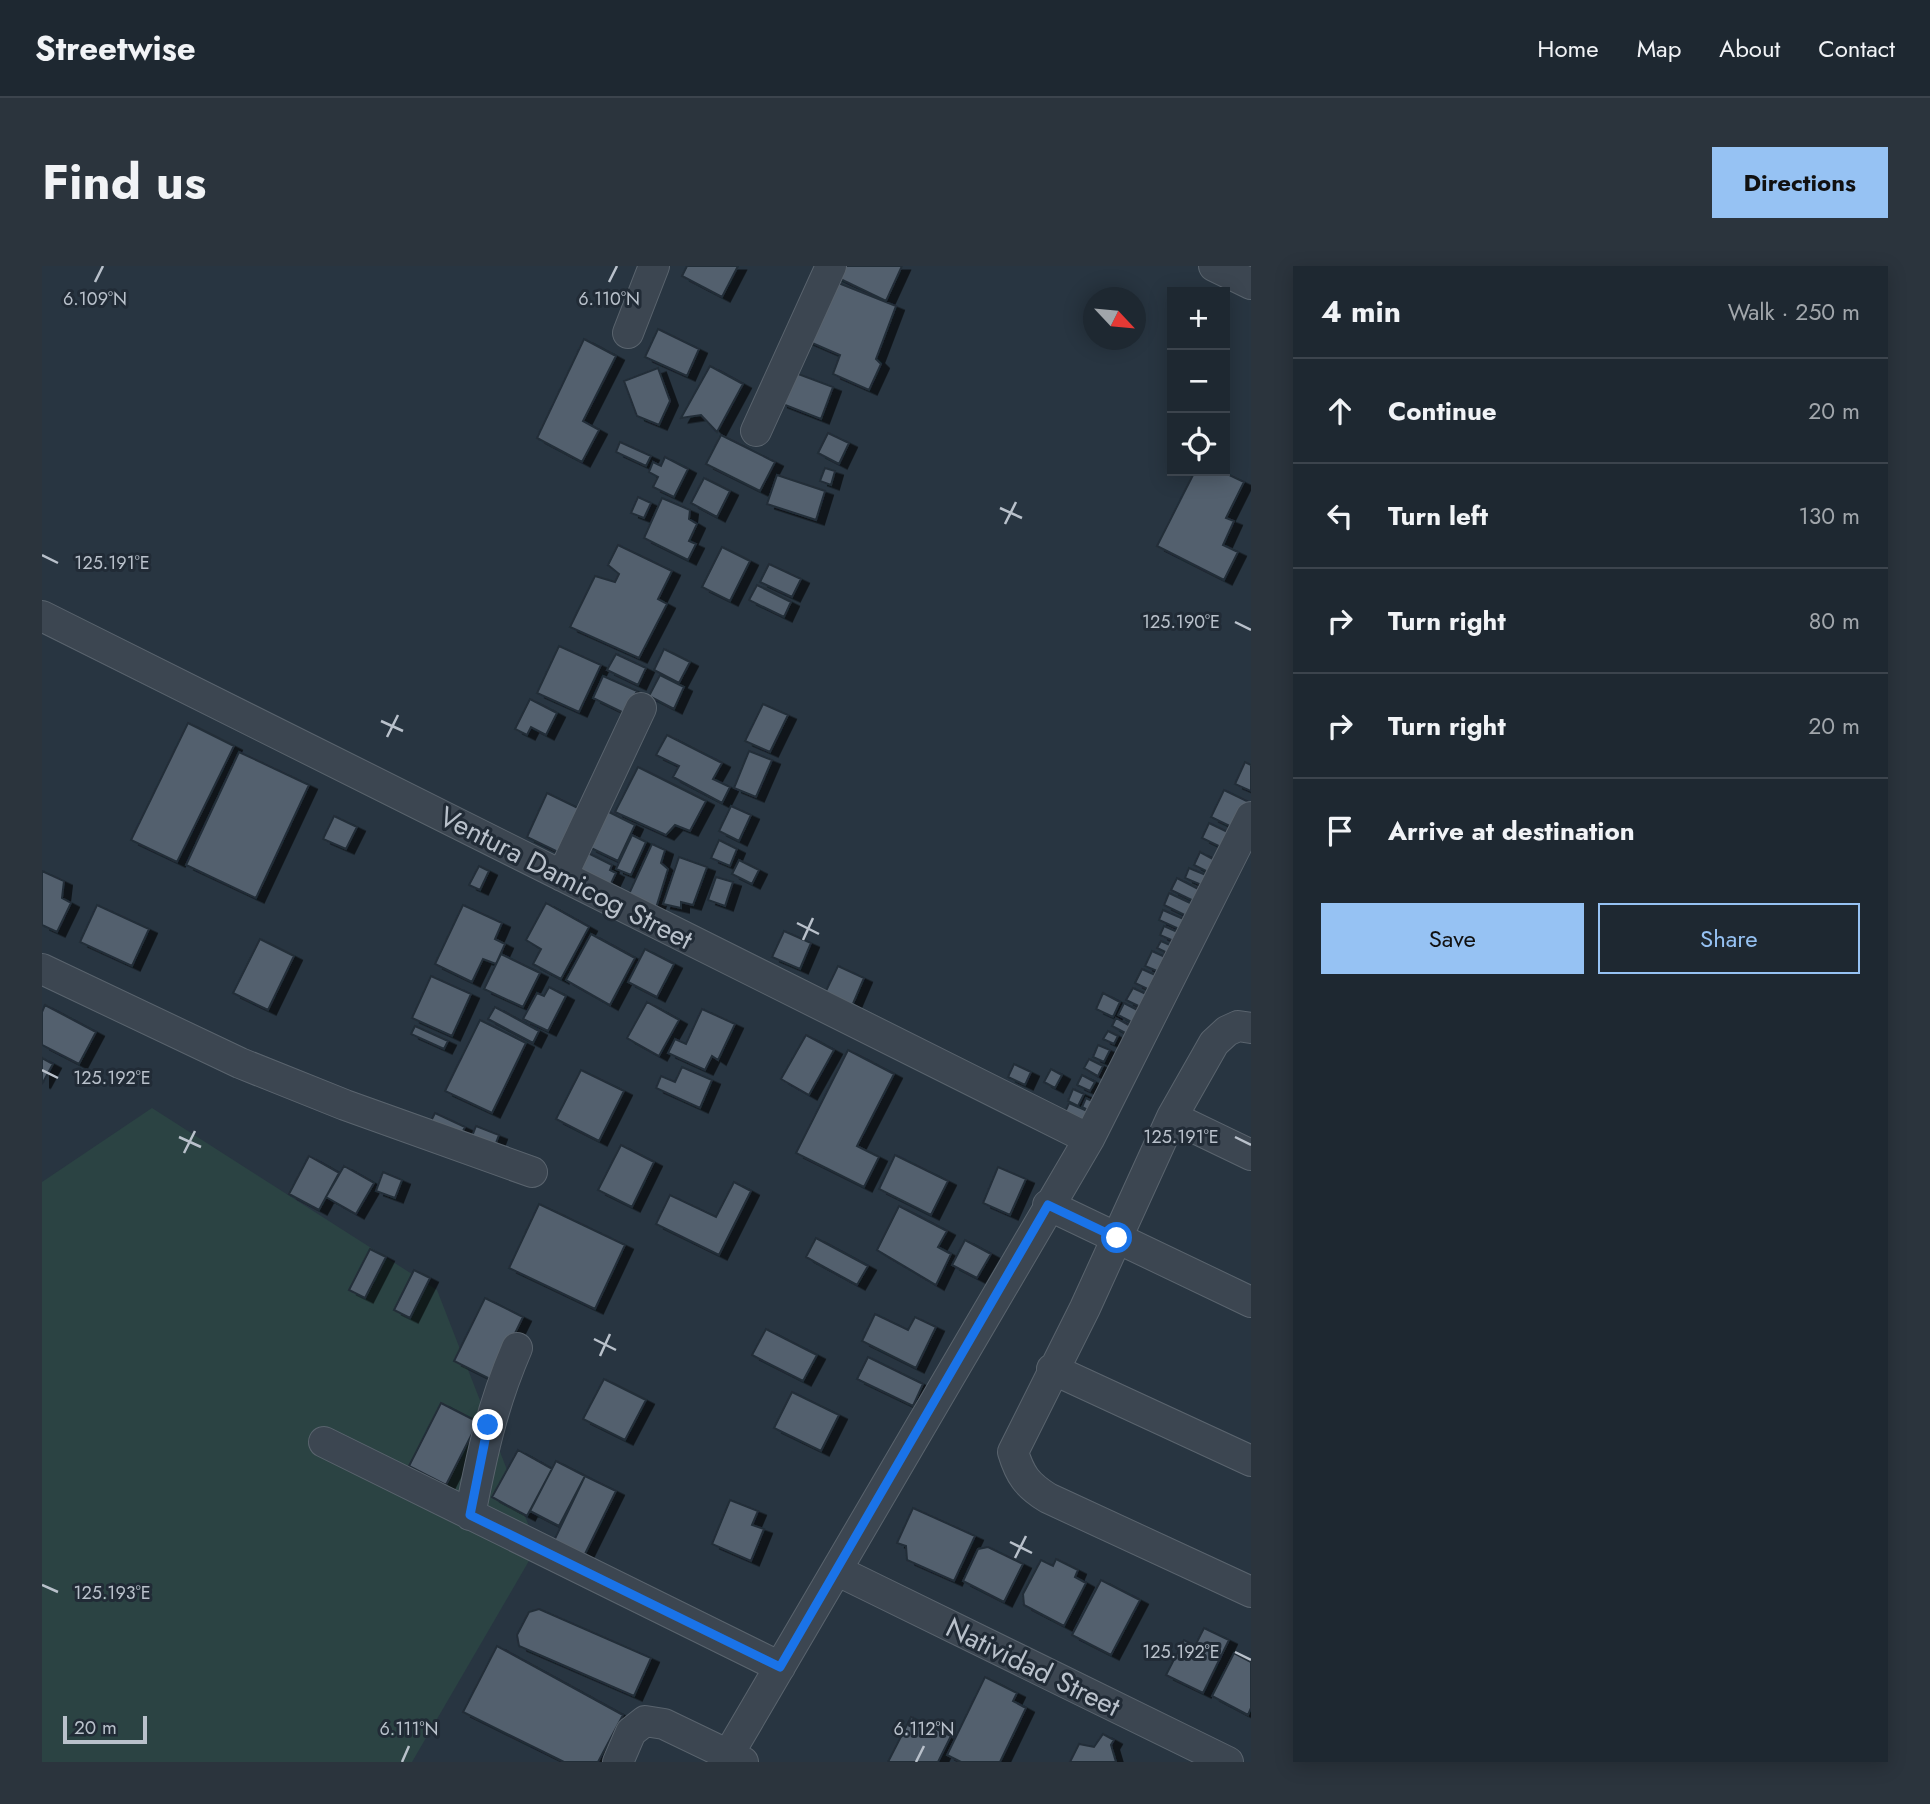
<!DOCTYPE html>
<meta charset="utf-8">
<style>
:root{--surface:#1e2831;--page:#2b343d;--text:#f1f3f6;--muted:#a1a6ab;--line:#3c444d;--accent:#96c2f3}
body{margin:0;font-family:Jost,sans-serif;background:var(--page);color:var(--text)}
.controls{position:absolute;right:21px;top:21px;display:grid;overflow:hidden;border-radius:0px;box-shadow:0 4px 18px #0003}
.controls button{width:63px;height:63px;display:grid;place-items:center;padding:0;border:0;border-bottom:2px solid var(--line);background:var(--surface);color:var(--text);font:35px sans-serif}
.compass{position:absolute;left:1041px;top:21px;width:63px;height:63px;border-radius:50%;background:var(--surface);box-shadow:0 4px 18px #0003;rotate:116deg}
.scale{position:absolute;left:21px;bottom:18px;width:84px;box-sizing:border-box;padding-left:7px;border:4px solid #b9c1cb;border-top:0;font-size:19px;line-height:24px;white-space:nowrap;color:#b9c1cb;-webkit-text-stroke:5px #212b36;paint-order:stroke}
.stop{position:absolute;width:21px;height:21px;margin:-16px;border:5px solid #1a73e8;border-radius:50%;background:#fff}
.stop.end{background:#1a73e8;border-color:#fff;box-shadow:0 2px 7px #0008}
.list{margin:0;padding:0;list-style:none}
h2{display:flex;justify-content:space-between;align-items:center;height:91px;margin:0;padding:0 28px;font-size:30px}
h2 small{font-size:23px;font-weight:400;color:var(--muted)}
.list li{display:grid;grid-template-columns:46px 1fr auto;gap:21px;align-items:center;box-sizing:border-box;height:105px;padding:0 28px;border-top:2px solid var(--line)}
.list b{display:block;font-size:26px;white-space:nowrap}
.list em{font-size:23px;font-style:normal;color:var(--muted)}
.actions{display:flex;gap:14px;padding:21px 28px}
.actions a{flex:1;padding:16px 0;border:2px solid var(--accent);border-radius:0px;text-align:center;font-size:24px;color:var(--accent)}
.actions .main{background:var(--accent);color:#111}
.icon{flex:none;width:38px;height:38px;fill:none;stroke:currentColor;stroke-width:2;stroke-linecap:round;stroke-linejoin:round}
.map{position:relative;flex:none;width:1209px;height:1496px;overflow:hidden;border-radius:0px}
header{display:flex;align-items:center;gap:42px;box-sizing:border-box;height:98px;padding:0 35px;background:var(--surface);border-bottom:2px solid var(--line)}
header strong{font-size:33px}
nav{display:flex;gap:38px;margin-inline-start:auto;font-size:24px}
.intro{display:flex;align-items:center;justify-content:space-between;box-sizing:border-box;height:168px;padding:0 42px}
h1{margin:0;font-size:49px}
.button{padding:18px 32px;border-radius:0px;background:var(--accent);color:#111;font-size:24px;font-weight:700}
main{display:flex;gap:42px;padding:0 42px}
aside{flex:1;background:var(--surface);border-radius:0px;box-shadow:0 4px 18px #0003}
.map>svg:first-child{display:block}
</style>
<header>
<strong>Streetwise</strong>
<nav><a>Home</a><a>Map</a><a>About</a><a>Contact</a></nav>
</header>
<div class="intro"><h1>Find us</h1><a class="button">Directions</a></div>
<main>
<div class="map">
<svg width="1209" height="1496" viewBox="0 0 1209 1496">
<defs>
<filter id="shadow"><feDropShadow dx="8" dy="4.5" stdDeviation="0" flood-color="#0009"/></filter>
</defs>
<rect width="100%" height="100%" fill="#283541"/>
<path fill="#2b4343" d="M110 842 395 1024 495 1281 370 1496H0V916Z"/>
<path fill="#53606e" stroke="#232d38" stroke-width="2" filter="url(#shadow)" d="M645 0H696L680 31 640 10Z
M791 0H860L844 35 788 8Z
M789 14 854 40 834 93 839 98 827 124 791 108 798 89 761 73Z
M616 63 657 83 645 110 603 91Z
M542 73 574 90 541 155 557 164 540 196 495 172Z
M668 100 701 118 675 166 659 149 639 152Z
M616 102 628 135 617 159 595 150 582 115Z
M751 106 791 121 779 153 738 137Z
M786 167 807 177 797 198 776 187Z
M679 169 733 196 718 225 664 198Z
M578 176 609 190 604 200 574 186Z
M623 191 646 203 632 231 611 221 616 211 607 206 611 196 619 200Z
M783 202 793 205 789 219 778 215Z
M1153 205H1179L1202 216 1184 252 1192 255 1181 279 1196 286 1182 314 1115 280Z
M735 209 783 225 774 254 725 238Z
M662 212 688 225 675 251 649 237Z
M596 231 609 237 602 252 589 247Z
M620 232 648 244 647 253 655 258 647 275 654 278 646 294 602 272Z
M576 279 630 305 616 333 625 338 597 392 528 361 553 310 573 316 577 308 566 299Z
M680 281 708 295 688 335 660 321Z
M727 298 759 313 750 331 718 316Z
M715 319 749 336 742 351 707 334Z
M517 380 559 399 537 446 495 427Z
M622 383 648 396 637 417 612 404Z
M574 388 604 402 596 419 565 404Z
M618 409 642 421 632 443 607 430Z
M561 410 595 425 584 448 551 432Z
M488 433 515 447 504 469 489 461 485 469 473 463Z
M721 438 746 449 728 486 703 475Z
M146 457 192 480 135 596 89 574Z
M625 469 680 497 671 513 688 521 680 537 631 511 637 500 614 489Z
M707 485 730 494 714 531 692 522Z
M197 486 267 519 214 632 144 599Z
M1203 496 1209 499V525L1193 518Z
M596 501 664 535 648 565 633 559 624 569 573 546Z
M1182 524 1209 537 1198 565 1169 551Z
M505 527 538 543 518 587 485 571Z
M689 540 709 549 697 575 677 565Z
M565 545 593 559 576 595 547 581Z
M292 550 315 561 304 583 281 573Z
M1167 557 1194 570 1187 585 1160 572Z
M590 569 604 576 589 609 574 603Z
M677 574 695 583 688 600 669 592Z
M610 578 623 584 619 597 626 603 614 642 586 630Z
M1158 586 1182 599 1176 611 1152 599Z
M546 587 570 599 568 604 574 607 564 628 529 611Z
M637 591 665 601 651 639 639 636V642L621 638Z
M697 594 717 604 710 618 690 608Z
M437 600 447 605 438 624 427 619Z
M1147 602 1176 614 1171 624 1143 612Z
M0 605 22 615 20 632 29 637 15 666 0 659Z
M674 611 691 616 683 640 666 634Z
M1135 612 1168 629 1162 640 1129 624Z
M1127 627 1161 643 1155 655 1122 639Z
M504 637 547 661 519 713 491 698 499 683 484 674Z
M55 639 107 663 90 700 38 676Z
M421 639 460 657 453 673 463 678 454 698 441 693 430 716 393 698Z
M1121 644 1153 658 1148 668 1117 654Z
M1122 660 1147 671 1143 680 1118 669Z
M742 665 769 677 758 703 730 691Z
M549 668 593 692 568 739 524 714Z
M218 673 252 690 226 744 191 727Z
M1119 675 1139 684 1136 692 1115 682Z
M603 683 632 698 615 731 586 716Z
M1110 685 1134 696 1127 710 1103 700Z
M459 688 498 707 481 741 442 723Z
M796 700 822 712 810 740 783 727Z
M1100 703 1122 713 1116 728 1093 717Z
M389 710 429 728 410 770 370 752Z
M507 721 524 730 506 765 481 753 495 727 502 730Z
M1091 722 1115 733 1109 746 1084 734Z
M1061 727 1078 736 1071 751 1054 743Z
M605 736 637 754 617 790 585 772Z
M1082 737 1105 749 1099 761 1076 749Z
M3 739 54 766 37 798 0 779V746Z
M453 741 497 765 491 777 446 753Z
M660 743 693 758 676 794 670 790 663 804 626 787 633 773 644 778Z
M1074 752 1095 764 1091 771 1070 760Z
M438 754 484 777 450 847 403 825Z
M373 760 406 775 402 783 369 768Z
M1066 765 1076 770 1072 778 1061 773Z
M764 769 792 784 767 829 739 813Z
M1056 779 1068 784 1062 796 1051 791Z
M806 784 852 808 815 880 837 891 822 921 754 887Z
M0 792 11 798 0 818Z
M1047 793 1061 800 1056 810 1042 802Z
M972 798 989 806 983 819 966 811Z
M640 801 670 814 658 842 614 822 619 810 633 816Z
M1009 803 1020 809 1013 822 1002 816Z
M539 804 582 825 557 875 514 853Z
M1040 809 1053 816 1048 825 1035 819Z
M1031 823 1042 828 1036 840 1026 835Z
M1044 832 1058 839 1053 848 1040 841Z
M1027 837 1050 847 1041 866 1022 848Z
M393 847 423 861 415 877 385 863Z
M434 860 457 869 449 890 426 881Z
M579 879 612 896 590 941 556 924Z
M853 889 906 915 889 949 837 923Z
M267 890 297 907 277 944 247 928Z
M302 900 332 917 314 948 284 931Z
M956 901 984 913 968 949 941 937Z
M341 906 360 914 353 932 334 925Z
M692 916 709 925 677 989 614 958 628 929 674 951Z
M497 938 583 979 553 1043 467 1002Z
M857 940 905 965 896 981 909 988 894 1019 835 984Z
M774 972 826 1000 815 1019 764 991Z
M923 974 949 988 935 1012 910 999Z
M328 983 344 991 323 1032 307 1024Z
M372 1004 388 1012 368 1052 352 1044Z
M443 1032 481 1051 450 1114 412 1095Z
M833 1048 866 1064 873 1051 894 1061 874 1102 820 1075Z
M724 1063 775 1089 761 1115 710 1089Z
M826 1091 881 1118 871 1140 815 1113Z
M562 1113 604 1134 583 1174 541 1153Z
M750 1126 797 1149 779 1185 732 1162Z
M399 1137 436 1156 404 1219 367 1200Z
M476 1184 510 1203 485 1250 450 1231Z
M514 1195 543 1210 517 1260 488 1245Z
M543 1210 574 1225 539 1296 509 1281Z
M688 1234 716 1245 710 1259 722 1263 709 1295 670 1278Z
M871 1242 933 1270 912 1315 865 1294 864 1280 855 1277Z
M946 1281 981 1298 962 1336 921 1315 936 1283Z
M1014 1293 1036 1304 1033 1311 1044 1317 1022 1360 982 1339 981 1328 999 1294 1011 1300Z
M1059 1314 1098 1334 1069 1389 1030 1369Z
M497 1343 609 1392 592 1430 477 1380 475 1369 487 1346Z
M1162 1362 1187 1374 1161 1427 1124 1409 1142 1374 1153 1380Z
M455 1380 581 1449 556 1496H522L421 1446Z
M1192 1387 1209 1396V1442L1206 1449 1170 1430Z
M943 1411 975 1427 971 1435 984 1442 958 1496H919L905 1489Z
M869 1451 909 1470 896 1496H846Z
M1061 1468 1072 1474 1069 1479 1074 1496H1028L1037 1478 1052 1481Z"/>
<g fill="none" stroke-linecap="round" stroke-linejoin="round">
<g stroke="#5a646e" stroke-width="32">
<path id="minor" d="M1172 0 1209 18
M586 67 612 0
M714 165 789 0
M0 350 1047 873
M520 610 599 442
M0 703 198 797 303 839 490 906
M1209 762 1196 760 1185 765 1172 777 1130 851 1043 1042 971 1186C978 1209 985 1219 1006 1232L1209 1326
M1130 851 1209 889
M1006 939 1209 1036
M1010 1103 1209 1195
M282 1176 738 1401
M428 1249C440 1188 450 1140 475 1082
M796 1305 1186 1496
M576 1496 589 1466 603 1455 622 1458 701 1496
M682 1496 1047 873 1209 551"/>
</g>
<use href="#minor" stroke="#3c4651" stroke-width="30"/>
</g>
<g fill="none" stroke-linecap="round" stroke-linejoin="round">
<path stroke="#1a73e8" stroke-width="9" d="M446 1159 428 1249 738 1401 1006 939 1075 972"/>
</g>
<path fill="none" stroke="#b9c1cb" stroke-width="2.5" d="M53 16 61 0M567 16 575 0M958 242 980 252M963 258 974 236M0 289 16 297M1193 356 1209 364M339 455 361 465M345 471 356 449M755 657 777 668M761 674 771 652M0 804 16 812M137 871 159 881M1193 871 1209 879M142 887 153 865M552 1073 574 1084M558 1090 568 1068M968 1276 990 1287M973 1292 984 1270M0 1319 16 1326M1193 1386 1209 1394M360 1496 367 1480M874 1496 882 1480"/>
<g text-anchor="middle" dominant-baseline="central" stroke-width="6" stroke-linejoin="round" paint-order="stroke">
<g font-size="28" fill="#b9c1cb" stroke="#212b36">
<text transform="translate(524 612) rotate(27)">Ventura Damicog Street</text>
<text transform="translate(991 1401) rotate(26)">Natividad Street</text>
</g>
</g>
<g font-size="18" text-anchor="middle" fill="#b9c1cb" stroke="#212b36" stroke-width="6" stroke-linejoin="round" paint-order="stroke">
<text x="53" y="39">6.109°N</text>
<text x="567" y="39">6.110°N</text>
<text x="70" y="303">125.191°E</text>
<text x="1139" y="362">125.190°E</text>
<text x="70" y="818">125.192°E</text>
<text x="1139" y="877">125.191°E</text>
<text x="70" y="1333">125.193°E</text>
<text x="1139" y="1392">125.192°E</text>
<text x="367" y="1469">6.111°N</text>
<text x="882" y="1469">6.112°N</text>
</g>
</svg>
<div class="controls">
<button>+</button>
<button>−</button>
<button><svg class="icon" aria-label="locate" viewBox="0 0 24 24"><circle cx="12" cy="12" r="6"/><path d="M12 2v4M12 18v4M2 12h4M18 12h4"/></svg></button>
</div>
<svg class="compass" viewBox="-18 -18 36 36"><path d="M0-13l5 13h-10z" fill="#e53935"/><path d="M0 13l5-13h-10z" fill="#a1a6ab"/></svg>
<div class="scale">20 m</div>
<div class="stop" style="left:1075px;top:972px"></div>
<div class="stop end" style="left:446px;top:1159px"></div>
</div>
<aside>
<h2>4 min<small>Walk · 250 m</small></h2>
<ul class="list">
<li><svg class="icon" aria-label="ahead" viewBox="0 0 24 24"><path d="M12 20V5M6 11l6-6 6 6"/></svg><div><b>Continue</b></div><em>20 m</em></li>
<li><svg class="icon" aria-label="left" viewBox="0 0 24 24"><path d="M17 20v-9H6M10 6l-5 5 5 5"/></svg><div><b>Turn left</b></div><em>130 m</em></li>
<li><svg class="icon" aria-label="right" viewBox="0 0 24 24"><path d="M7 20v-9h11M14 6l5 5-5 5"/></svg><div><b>Turn right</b></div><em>80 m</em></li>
<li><svg class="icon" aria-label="right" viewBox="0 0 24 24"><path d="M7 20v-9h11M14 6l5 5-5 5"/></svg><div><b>Turn right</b></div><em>20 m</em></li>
<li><svg class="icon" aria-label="arrive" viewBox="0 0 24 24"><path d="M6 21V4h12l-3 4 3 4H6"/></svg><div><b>Arrive at destination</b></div></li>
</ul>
<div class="actions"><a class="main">Save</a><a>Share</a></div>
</aside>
</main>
